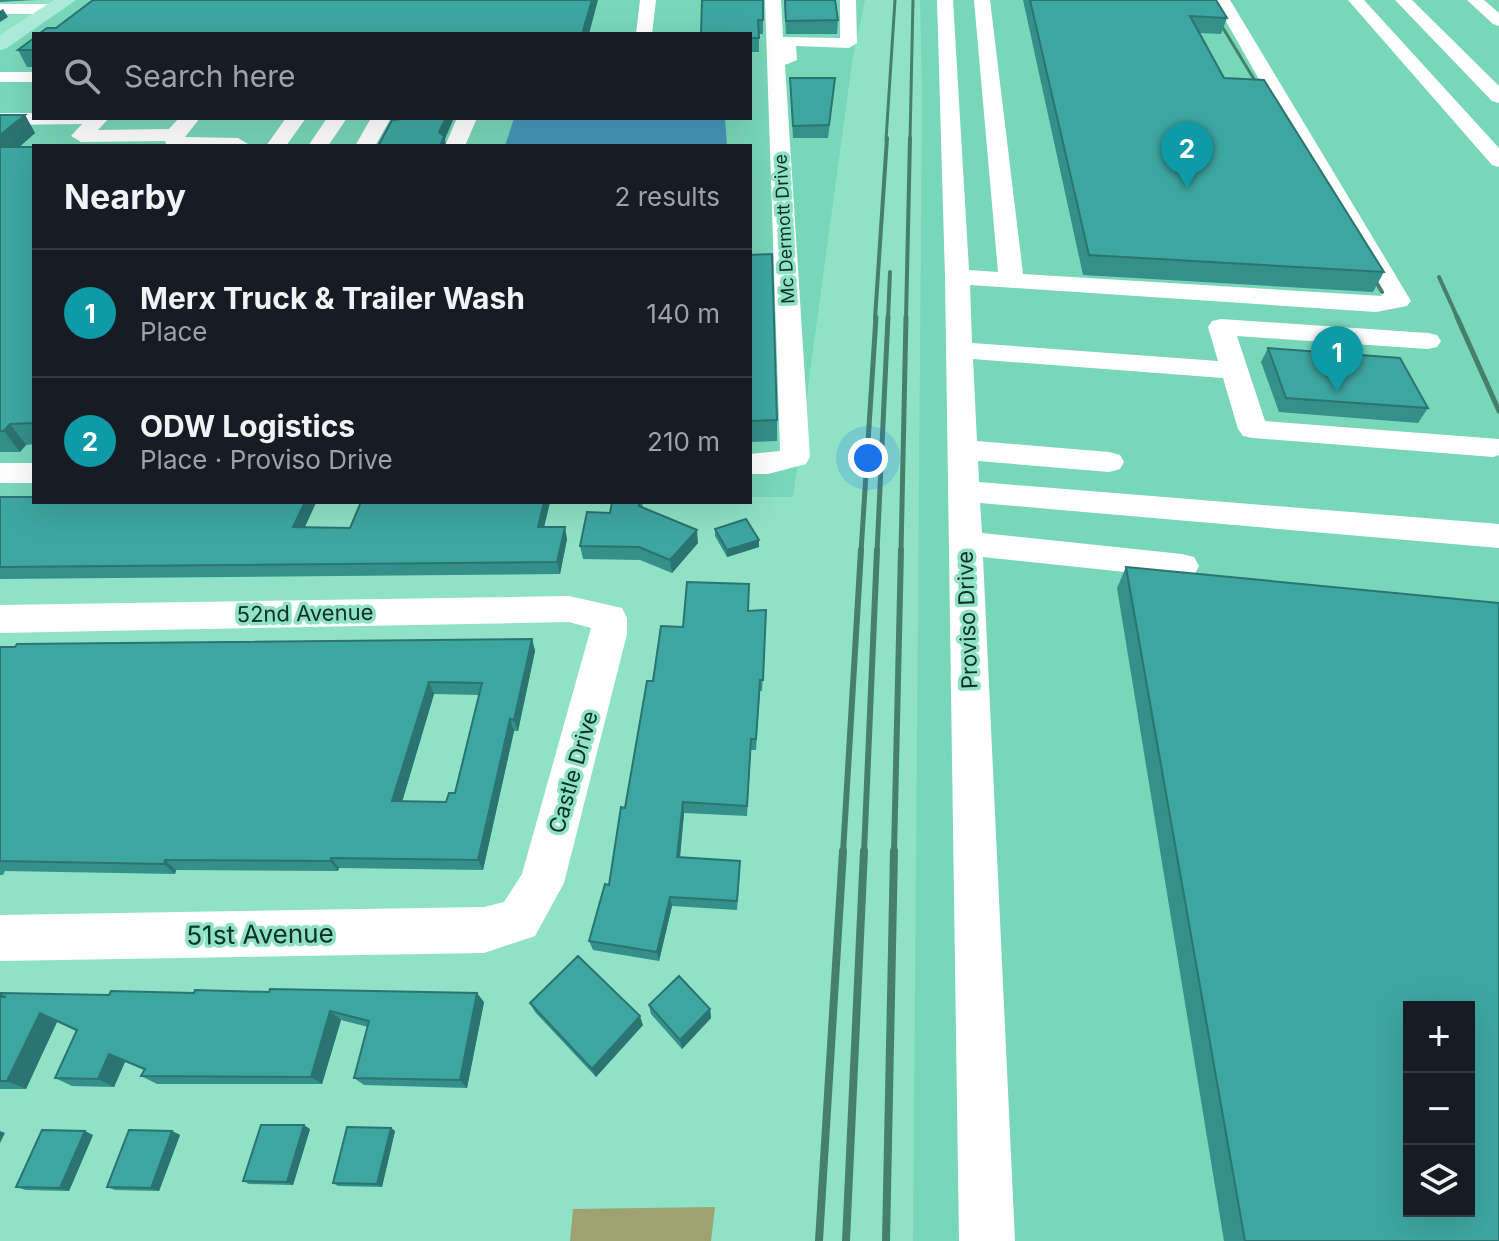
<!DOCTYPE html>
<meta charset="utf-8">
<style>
:root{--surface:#171b24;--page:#20242c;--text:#f1f3f6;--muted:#9ea1a6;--line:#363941;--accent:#db2777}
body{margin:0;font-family:Inter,sans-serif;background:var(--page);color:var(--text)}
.controls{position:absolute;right:24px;bottom:24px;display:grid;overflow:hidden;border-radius:0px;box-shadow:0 8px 32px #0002}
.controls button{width:72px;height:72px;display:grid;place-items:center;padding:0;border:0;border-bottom:2px solid var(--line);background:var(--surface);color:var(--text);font:40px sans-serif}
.you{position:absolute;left:868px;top:458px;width:28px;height:28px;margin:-20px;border:6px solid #fff;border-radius:50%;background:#1a73e8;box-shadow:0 0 0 12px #1a73e833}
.badge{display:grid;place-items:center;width:52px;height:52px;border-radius:50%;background:var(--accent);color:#fff;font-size:26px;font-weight:700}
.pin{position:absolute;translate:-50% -66px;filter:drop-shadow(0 2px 4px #0008)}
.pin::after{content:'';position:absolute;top:42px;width:28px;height:24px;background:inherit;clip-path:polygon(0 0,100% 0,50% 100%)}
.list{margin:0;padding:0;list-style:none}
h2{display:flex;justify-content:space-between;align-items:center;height:104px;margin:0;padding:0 32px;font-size:34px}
h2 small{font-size:26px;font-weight:400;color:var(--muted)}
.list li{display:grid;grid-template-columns:52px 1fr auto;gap:24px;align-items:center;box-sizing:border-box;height:128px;padding:0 32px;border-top:2px solid var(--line)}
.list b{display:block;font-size:30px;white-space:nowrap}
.list p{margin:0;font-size:26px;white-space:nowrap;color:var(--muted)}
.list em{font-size:26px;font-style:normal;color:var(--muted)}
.icon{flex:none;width:44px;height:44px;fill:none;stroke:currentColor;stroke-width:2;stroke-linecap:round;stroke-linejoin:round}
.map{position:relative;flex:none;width:1499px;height:1241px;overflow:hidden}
.search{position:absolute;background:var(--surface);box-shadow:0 8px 32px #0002;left:32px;top:32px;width:720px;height:88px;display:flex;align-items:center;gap:20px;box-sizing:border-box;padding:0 28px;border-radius:0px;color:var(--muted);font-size:30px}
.panel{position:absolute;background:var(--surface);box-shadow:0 8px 32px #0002;left:32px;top:144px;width:720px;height:360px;border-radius:0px}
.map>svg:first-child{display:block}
</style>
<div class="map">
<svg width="1499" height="1241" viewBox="0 0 1499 1241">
<rect width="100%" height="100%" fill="#8fe2c6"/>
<path fill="#79d7b9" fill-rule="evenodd" d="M71 0H865L853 56 793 497H750V146H34V502L0 505V47ZM34 34H750V118H34Z
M920 0H1499V1241H913L922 97ZM1409 1007H1469V1211H1409Z"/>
<path fill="#9ea170" d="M715 1207 711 1241H570L573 1209Z"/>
<path fill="#4796ba" d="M514 118H725L727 146H505Z"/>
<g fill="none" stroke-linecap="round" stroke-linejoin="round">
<path fill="#fff" fill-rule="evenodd" d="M640 0H656L652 34H636Z
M765 0H781L783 37 840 38V0H856L857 43 849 48 796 46 797 60 785 65 810 457 806 464 768 474H750V454L780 451Z
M937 0H953L969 270 998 272 974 0H990L1023 274 1382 296 1214 0H1230L1411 301 1407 306 1376 312 970 285 972 343 1218 361 1208 327 1212 321 1221 319 1428 333 1437 335 1441 341 1437 347 1428 349 1237 336 1265 421 1499 439V455L1493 457 1253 438 1243 436 1238 429 1223 378 973 359 977 441 1109 452 1120 455 1124 462 1120 469 1109 472 978 461 979 482 1499 524V548L980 503 982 533 1182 554 1194 557 1199 566 1194 575 1182 578 983 557 1015 1241H959L945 277Z
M1348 0H1364L1499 148V167L1492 165Z
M1395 0H1412L1499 86V103L1492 101Z
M1467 0H1484L1499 13V26L1493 24Z
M0 4H54L62 9 54 14H0Z
M0 72H34V82H0Z
M0 113H34V118H109L98 130 169 129 179 118H200L185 137 238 138 248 144 167 146 165 141 81 142 71 136 82 124 0 125Z
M286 118H306L286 146H266Z
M327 118H347L328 146H308Z
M371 118H391L375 146H355Z
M457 118H477L465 146H445Z
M0 463H34V483H0Z
M569 596 622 608 627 618V634L564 883 535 936 484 953 0 961V915L484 907 504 902 522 874 591 628 569 622 0 633V605Z"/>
<path fill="#acebd7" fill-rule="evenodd" d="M54 0H76L7 48 0 50V35Z"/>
<path stroke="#477f6d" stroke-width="3" d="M1206 0 1266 99
M886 140 895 0
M910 140 913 0"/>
<path stroke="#477f6d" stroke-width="4" d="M1367 267 1382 292
M1439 277 1458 319
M875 319 887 138
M888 319 890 272
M906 319 910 138"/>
<path stroke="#477f6d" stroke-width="5" d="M1457 317 1499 411
M861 552 876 317
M877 552 888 317
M901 552 906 317"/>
<path stroke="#477f6d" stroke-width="6" d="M843 853 861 550
M864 853 877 550
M894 853 901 550"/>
<path stroke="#477f6d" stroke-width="8" d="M819 1241 843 851
M846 1241 864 851
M886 1241 894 851"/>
</g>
<path fill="#358f8a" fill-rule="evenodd" d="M0 0H36L0 2Z
M763 0V34H759V52H750V34Z
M784 0 838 20 837 34H786Z
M1023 0H1216L1227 18 1221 34 1199 33 1224 78 1384 272 1373 292 1083 275Z
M34 38V67H27L18 50Z
M790 78 834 90 828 138H793Z
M0 115H25L35 133 19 147H34V444L26 445 20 452H0Z
M750 255 777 420V441L750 442Z
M1268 348 1428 408 1418 423 1279 412 1261 362Z
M0 497 34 502H316L305 527 350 528 361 502H549L544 527 567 539 560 574 0 579Z
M612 502H643L642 507 698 543 672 573 640 560 583 559 580 546 610 513Z
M715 529 759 547 727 557 715 536Z
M1126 567 1499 1241H1224L1117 588Z
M766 610 762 691H760L756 750H751L747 816 684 813 680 857 740 871 737 910 672 906 659 961 593 950 589 941 609 885 653 681 748 611Z
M532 639 535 651 518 731H514L483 870 339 868 338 871 176 870 175 874 5 871 3 875H0V647ZM434 694 479 695 455 793 446 802H402Z
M0 997 484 1002 467 1088 364 1085 354 1078 368 1027 341 1020 322 1084H157L141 1076 144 1070 125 1062 114 1087 72 1086 55 1078 76 1031 57 1022 26 1089H0Z
M530 1003 643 1025 596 1077 535 1012Z
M649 1005 710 1009 711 1018 682 1049 651 1014Z
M391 1128 395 1131 382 1187 338 1186 333 1183Z
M310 1129 293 1185 249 1184 243 1181Z
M172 1131 180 1135 159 1191 115 1190 107 1187Z
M93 1135 69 1191 26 1190 16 1187Z"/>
<path fill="#2b7471" d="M592 0H598L589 34H582Z
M3 9 8 17 0 22V11Z
M25 115 35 133 0 164V135Z
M446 118H454L445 139 446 146H440L439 132Z
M10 424 26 445 20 452 4 431Z
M305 502 316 503 299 539 293 527Z
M544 502H549L550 503 541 539 538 527Z
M565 527 567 539 560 574 557 562Z
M697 530 698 543 672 573 670 560Z
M759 540V547L727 557V550Z
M532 639 535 651 518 731 514 720Z
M429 682 434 694 399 812 392 801Z
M510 719 514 731 483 870 478 860Z
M683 802 684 813 679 867 677 857Z
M331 858 339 868 338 871 330 861Z
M165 860 176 870 175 874 164 864Z
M670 897 672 906 659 961 657 952Z
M477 993 484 1002 467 1088 460 1080Z
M710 1009 711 1018 682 1049 680 1040Z
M330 1011 341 1020 322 1084 311 1077Z
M40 1013 57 1022 26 1089 7 1081Z
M640 1016 643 1025 596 1077 592 1069Z
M109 1054 125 1062 114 1087 98 1079Z
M304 1125 310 1129 293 1185 287 1182Z
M391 1128 395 1131 382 1187 377 1184Z
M0 1131 5 1133 0 1143Z
M85 1131 93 1135 69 1191 60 1188Z
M172 1131 180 1135 159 1191 151 1188Z"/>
<path fill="#3ea6a1" stroke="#2b7471" stroke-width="2" fill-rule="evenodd" d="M93 0H592L582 34H39L47 28H56Z
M702 0H763V20H758L759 38H750V34H701Z
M785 0H835L838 20 786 21Z
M1030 0H1216L1227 18 1190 16 1224 78 1264 80 1384 272 1089 255Z
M34 38V50H18Z
M790 78H835L829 125 793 126Z
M0 115H25L0 135Z
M401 118H446L439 132 444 136 440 146H378L392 120 400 119Z
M0 147H34V423L10 424 4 431H0Z
M772 254 777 420 750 421V255Z
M1268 348 1400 358 1428 408 1286 398Z
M0 497H34V502H305L293 527 350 528 361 502H544L538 527H565L557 562 0 567Z
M612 502H639V506L697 530 670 560 639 547 580 546 587 512 610 513Z
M746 519 759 540 727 550 715 529Z
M1126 567 1499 603V1241H1245ZM1409 1007H1469V1211H1409Z
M687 582 749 584 748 611 766 610 763 680H760L756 739H751L747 806 683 802 677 857 740 861 737 901 670 897 657 952 589 941 605 884 609 885 621 807 625 808 647 681H653L661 626 683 627Z
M532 639 514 720 510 719 478 860 331 858 330 861 165 860 164 864 0 861V647H15L17 644ZM429 682 482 683 455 793H449L446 802 392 801Z
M578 956 640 1016 592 1069 530 1003Z
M679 976 710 1009 680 1040 649 1005Z
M270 989 477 993 460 1080 354 1078 369 1021 330 1011 311 1077 141 1076 145 1069 109 1054 98 1079 55 1078 77 1030 40 1013 7 1081H0V997H6L0 995V993L109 995 111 991 194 993 195 990 269 992Z
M261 1125H304L287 1182 243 1181Z
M347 1127 391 1128 377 1184 333 1183Z
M42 1130 85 1131 60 1188 16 1187Z
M129 1130 172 1131 151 1188 107 1187Z"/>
<g text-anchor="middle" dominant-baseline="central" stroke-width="7" stroke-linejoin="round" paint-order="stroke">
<g font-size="18" fill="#0e3127" stroke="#8fe2c6">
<text transform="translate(784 229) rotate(-93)">Mc Dermott Drive</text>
</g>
<g font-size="22" fill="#0e3127" stroke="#8fe2c6">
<text transform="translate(305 613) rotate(-1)">52nd Avenue</text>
<text transform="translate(967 620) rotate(-92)">Proviso Drive</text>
<text transform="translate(573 772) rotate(-74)">Castle Drive</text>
</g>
<g font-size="26" fill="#0e3127" stroke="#8fe2c6">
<text transform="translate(260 934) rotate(-1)">51st Avenue</text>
</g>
</g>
</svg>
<div class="controls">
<button>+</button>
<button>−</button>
<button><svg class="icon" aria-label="layers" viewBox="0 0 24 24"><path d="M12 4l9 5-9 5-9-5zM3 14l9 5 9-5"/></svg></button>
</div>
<div class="you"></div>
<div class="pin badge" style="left:1337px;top:392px;background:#0f9aa8">1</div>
<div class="pin badge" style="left:1187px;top:188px;background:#0f9aa8">2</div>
<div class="search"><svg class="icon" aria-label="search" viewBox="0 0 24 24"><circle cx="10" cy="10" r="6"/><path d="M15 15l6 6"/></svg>Search here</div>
<section class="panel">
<h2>Nearby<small>2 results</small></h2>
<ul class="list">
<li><span class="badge" style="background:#0f9aa8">1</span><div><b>Merx Truck &amp; Trailer Wash</b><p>Place</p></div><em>140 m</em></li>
<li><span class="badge" style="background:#0f9aa8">2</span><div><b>ODW Logistics</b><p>Place · Proviso Drive</p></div><em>210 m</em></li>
</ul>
</section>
</div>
